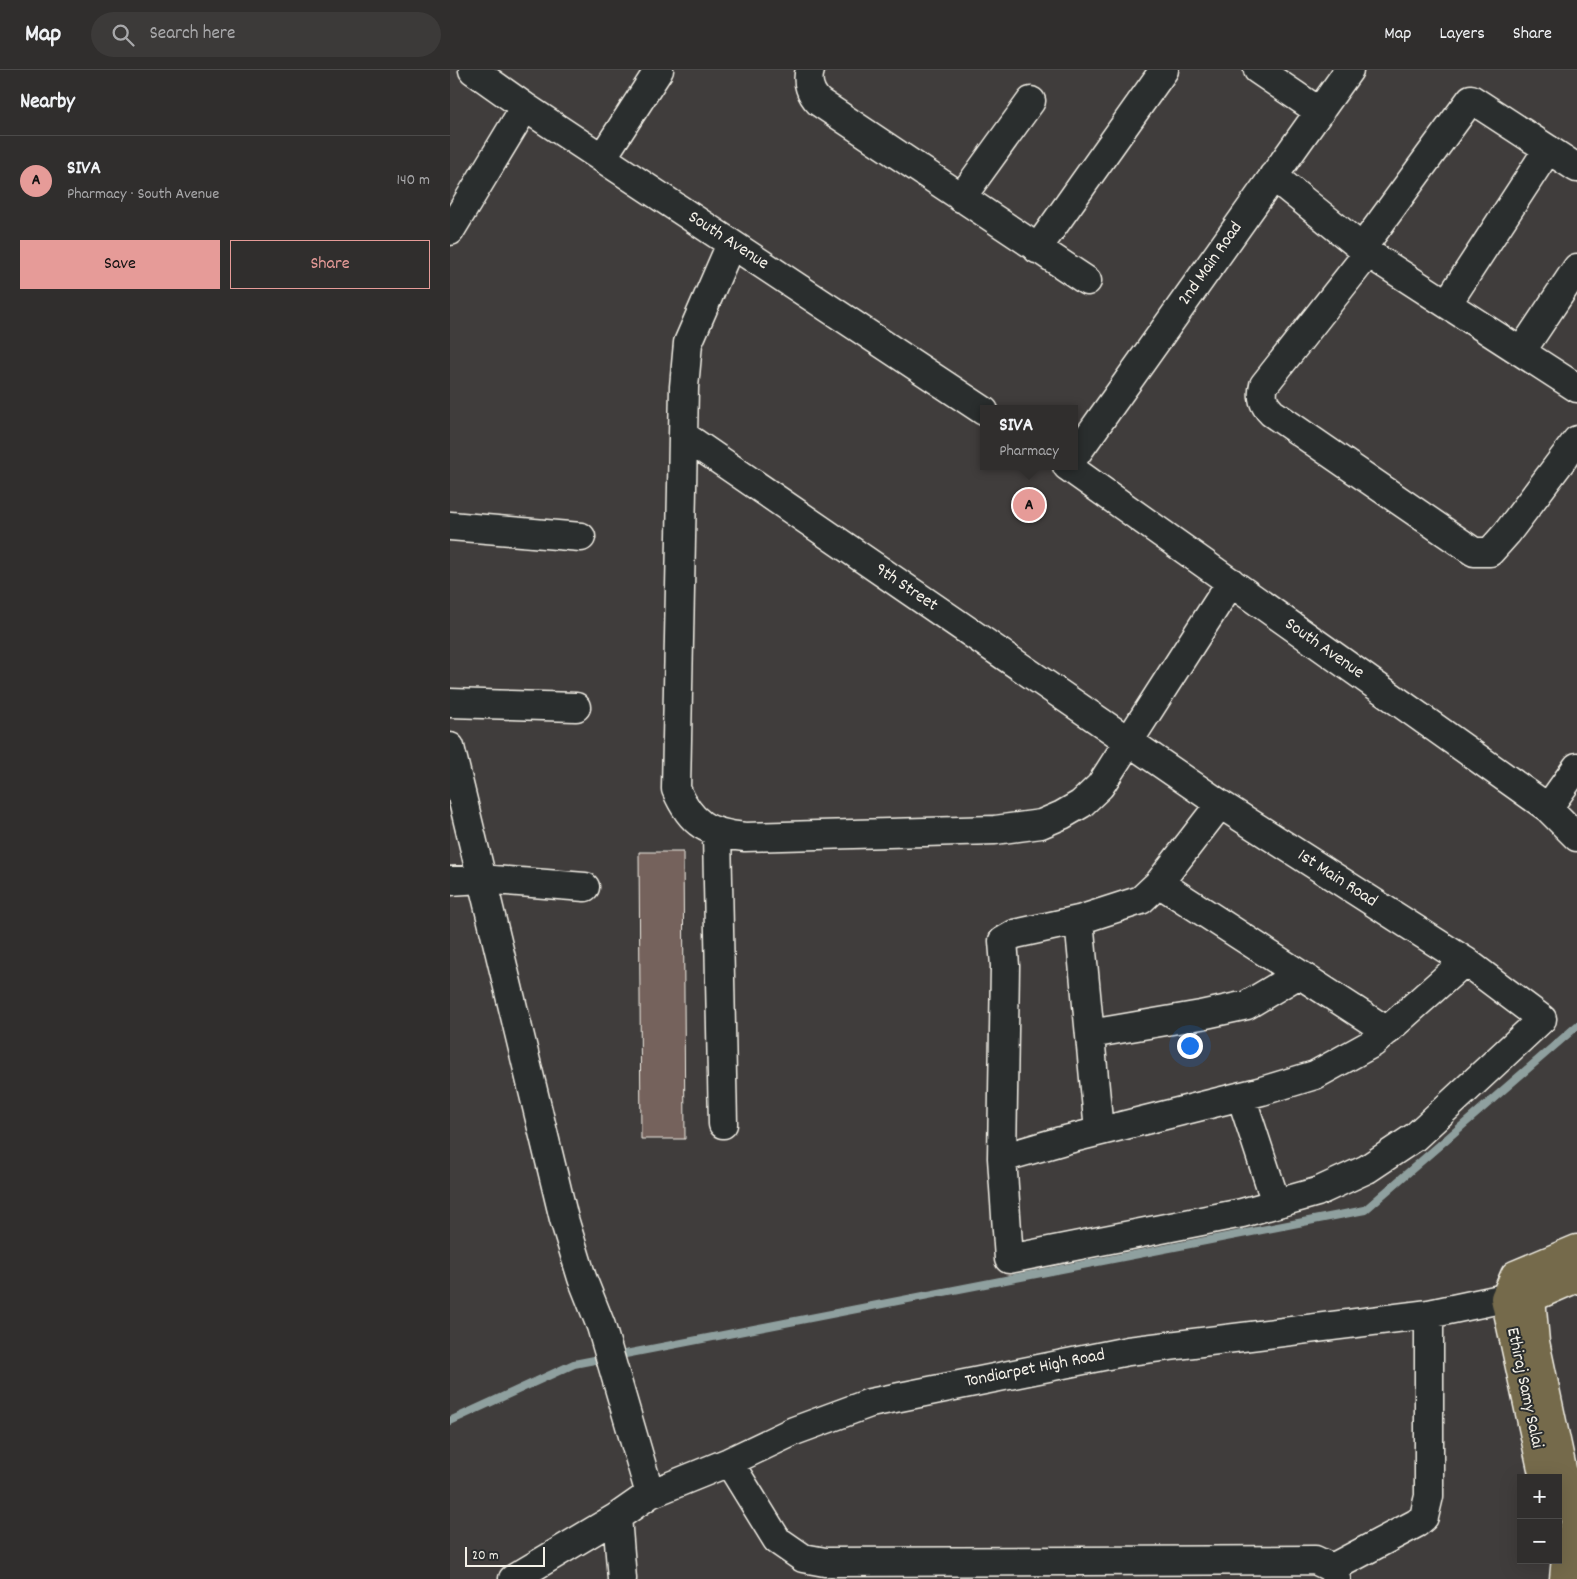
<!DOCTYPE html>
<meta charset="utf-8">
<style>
:root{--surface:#302e2d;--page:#3c3a39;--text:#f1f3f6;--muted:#a8a8aa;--line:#4b4a49;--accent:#e69b98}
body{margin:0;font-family:Dekko,sans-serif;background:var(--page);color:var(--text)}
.controls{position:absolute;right:15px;bottom:15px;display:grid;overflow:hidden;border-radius:0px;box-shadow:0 5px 20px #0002}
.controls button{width:45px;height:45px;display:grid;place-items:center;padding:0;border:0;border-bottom:1px solid var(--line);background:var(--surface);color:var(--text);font:25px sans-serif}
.scale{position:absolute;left:15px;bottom:12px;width:80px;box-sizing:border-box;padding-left:5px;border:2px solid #f4f1e8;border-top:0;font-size:14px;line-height:18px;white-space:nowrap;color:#f4f1e8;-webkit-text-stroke:4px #2a2d2e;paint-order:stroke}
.you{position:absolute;left:739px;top:975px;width:18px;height:18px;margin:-12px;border:4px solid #fff;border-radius:50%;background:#1a73e8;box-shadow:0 0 0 8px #1a73e833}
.badge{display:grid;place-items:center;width:32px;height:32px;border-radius:50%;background:var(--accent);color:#111;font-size:16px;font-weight:700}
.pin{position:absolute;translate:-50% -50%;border:2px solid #fff;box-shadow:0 1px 5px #0006}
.popup{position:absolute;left:530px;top:335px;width:98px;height:65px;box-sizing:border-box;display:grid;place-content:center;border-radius:0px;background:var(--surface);filter:drop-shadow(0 1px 4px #0005);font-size:16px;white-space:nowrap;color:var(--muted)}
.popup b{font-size:19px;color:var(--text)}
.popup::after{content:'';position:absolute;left:50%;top:100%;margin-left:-10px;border:10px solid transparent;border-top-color:var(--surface)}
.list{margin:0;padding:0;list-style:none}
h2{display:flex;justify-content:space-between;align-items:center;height:65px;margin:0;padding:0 20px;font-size:21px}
h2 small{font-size:16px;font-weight:400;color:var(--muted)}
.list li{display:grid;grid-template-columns:32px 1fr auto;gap:15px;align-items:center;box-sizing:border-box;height:90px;padding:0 20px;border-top:1px solid var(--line)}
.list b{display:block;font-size:19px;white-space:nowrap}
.list p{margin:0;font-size:16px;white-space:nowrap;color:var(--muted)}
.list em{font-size:16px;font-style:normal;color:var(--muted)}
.actions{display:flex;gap:10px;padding:15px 20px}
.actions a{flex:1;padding:11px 0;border:1px solid var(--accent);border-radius:0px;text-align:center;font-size:18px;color:var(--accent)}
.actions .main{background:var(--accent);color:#111}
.icon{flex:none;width:28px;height:28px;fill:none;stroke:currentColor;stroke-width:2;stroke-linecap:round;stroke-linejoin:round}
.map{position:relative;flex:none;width:1127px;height:1509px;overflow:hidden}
header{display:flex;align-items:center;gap:30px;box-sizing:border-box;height:70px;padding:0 25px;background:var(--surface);border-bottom:1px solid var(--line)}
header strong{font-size:24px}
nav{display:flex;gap:28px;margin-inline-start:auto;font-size:18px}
.search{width:350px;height:45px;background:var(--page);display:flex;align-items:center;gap:12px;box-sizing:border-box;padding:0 18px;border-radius:28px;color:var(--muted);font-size:19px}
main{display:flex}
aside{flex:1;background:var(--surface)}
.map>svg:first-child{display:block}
</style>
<header>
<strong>Map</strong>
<div class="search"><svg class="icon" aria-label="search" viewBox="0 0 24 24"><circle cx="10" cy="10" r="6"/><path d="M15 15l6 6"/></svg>Search here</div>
<nav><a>Map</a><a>Layers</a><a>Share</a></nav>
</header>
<main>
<aside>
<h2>Nearby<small></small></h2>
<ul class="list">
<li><span class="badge">A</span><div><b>SIVA</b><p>Pharmacy · South Avenue</p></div><em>140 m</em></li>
</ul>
<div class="actions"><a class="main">Save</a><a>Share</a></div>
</aside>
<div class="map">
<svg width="1127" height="1509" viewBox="0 0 1127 1509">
<rect width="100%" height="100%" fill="#403d3c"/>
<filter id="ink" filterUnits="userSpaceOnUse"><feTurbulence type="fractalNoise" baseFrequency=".02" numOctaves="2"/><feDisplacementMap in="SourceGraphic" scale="10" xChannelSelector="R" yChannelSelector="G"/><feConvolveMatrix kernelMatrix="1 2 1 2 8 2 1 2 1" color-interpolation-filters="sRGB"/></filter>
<g filter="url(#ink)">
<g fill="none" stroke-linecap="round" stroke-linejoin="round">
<path stroke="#8fa09f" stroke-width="8" d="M0 1351 124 1294 915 1140 1127 956"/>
</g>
<path fill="#74625c" stroke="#f4f1e8" d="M189 782H233L235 1069H191Z"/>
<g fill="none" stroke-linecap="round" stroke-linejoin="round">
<g stroke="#f4f1e8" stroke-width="31">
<path id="minor" d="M23 0 75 37 534 341
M360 0C356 12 361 24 369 32L637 211
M808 0 870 42
M152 88 209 0
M823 106 918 183 1127 318
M511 128 581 31
M0 161 75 37
M281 174 238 273 234 317 226 719C241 755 258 763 295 767L545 760 591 754 612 745 631 734 650 716 781 512
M912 178 1021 29 1127 98
M587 179 714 0
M918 183 814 315C811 327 813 334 822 343L1024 482H1040L1057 463 1127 370
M997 234 1098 79
M1071 282 1127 198
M233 365 770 734 1015 891 1092 949 965 1067 917 1099 867 1122 792 1143 559 1189 552 1088 555 896 553 871 565 864 629 850 691 830 709 813 770 734
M624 387 899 0
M617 396 1098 738 1127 767
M0 456 131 467
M0 633 126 637
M0 677 114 1149 132 1208 151 1256 200 1424
M1098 738 1127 697
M267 764 273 1054
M0 811 31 809 135 817
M709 813 937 961
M629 850 649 1061
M640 964 751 945 797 935 849 904
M791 1026 826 1133
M552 1088 611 1071 812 1021 865 1005 923 973 1015 891
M279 1392 327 1470 353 1488 375 1492 865 1490 882 1498 886 1509
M167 1447 172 1509
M882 1498 967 1453 974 1447 979 1426V1244
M63 1509 167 1447 200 1424 279 1392 344 1361 420 1333 678 1281 979 1244 1055 1228"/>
</g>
<g stroke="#f4f1e8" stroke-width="31">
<path id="major" d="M1094 1408 1055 1228 1065 1205 1127 1179
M1114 1509 1117 1477 1126 1452 1119 1432 1085 1272 1081 1228 1127 1208"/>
</g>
<use href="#minor" stroke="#2a2d2e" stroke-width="28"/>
<use href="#major" stroke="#746b4b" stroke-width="28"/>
</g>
</g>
<g text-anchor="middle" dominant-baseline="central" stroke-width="4" stroke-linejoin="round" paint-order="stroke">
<g font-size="18" fill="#f4f1e8" stroke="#2a2d2e">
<text transform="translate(278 171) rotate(33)">South Avenue</text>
<text transform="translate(761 194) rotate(-55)">2nd Main Road</text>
<text transform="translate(456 518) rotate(34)">9th Street</text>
<text transform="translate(874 579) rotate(35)">South Avenue</text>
<text transform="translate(887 809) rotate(33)">1st Main Road</text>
<text transform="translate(585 1299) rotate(-11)">Tondiarpet High Road</text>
<text transform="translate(1074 1318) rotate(78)">Ethiraj Samy Salai</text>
</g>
</g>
</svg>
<div class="controls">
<button>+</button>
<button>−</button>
</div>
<div class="scale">20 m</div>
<div class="you"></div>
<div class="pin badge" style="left:579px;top:435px">A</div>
<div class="popup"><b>SIVA</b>Pharmacy</div>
</div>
</main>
